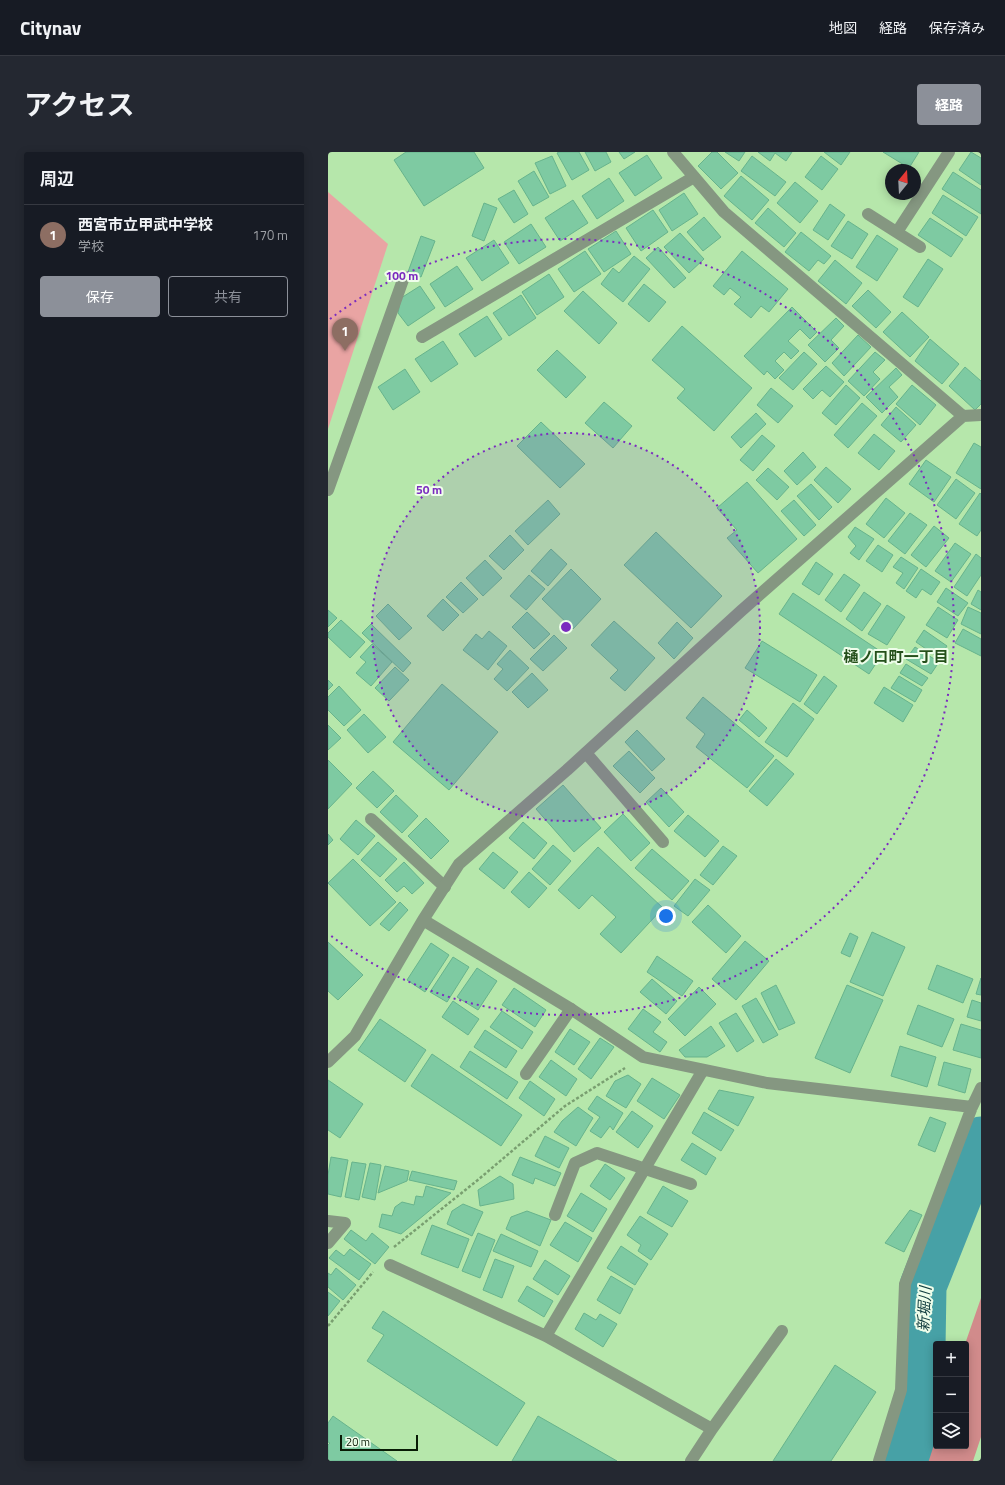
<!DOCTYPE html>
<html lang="ja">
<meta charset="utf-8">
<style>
:root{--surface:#171b24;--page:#242831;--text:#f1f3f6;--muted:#9ea1a6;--line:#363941;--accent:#8c9099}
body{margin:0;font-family:"Titillium Web","Noto Sans JP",sans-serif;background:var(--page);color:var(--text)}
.controls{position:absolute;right:12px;bottom:12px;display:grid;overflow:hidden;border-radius:4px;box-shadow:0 2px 10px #0003}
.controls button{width:36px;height:36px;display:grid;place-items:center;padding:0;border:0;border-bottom:1px solid var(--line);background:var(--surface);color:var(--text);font:20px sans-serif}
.compass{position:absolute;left:557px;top:12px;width:36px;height:36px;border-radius:50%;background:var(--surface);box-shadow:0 2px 10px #0003;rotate:18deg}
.scale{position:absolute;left:12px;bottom:10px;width:78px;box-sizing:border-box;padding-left:4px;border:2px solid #091b05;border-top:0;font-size:11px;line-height:14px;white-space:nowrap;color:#091b05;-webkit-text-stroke:3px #effeeb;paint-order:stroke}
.you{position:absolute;left:338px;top:764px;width:14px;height:14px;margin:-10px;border:3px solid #fff;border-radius:50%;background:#1a73e8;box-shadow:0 0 0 6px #1a73e833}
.badge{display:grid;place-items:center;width:26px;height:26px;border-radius:50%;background:var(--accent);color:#fff;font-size:13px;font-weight:700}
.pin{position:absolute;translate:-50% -33px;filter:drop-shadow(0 1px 2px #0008)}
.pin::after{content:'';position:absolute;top:21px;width:14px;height:12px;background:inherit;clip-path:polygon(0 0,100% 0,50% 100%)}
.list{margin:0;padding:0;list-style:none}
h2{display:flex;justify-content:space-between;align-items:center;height:52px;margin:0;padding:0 16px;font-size:17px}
h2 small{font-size:13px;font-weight:400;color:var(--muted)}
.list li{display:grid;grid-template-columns:26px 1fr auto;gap:12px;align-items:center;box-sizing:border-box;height:60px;padding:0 16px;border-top:1px solid var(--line)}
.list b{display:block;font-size:15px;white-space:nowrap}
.list p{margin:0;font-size:13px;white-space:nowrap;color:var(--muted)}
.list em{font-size:13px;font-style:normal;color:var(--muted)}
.actions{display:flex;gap:8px;padding:12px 16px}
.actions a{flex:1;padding:9px 0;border:1px solid var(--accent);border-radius:4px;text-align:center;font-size:14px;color:var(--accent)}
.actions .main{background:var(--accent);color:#fff}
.icon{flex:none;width:22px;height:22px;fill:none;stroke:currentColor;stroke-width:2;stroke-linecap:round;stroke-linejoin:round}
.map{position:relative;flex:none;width:653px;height:1309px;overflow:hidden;border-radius:4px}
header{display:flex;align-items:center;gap:24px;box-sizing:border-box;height:56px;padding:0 20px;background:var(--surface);border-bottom:1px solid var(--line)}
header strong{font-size:19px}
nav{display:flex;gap:22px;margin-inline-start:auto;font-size:14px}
.intro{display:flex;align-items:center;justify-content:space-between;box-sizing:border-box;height:96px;padding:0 24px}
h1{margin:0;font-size:28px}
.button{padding:10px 18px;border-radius:4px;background:var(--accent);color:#fff;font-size:14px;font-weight:700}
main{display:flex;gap:24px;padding:0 24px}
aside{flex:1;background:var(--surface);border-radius:4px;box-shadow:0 2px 10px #0003}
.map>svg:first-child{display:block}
</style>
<header>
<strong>Citynav</strong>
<nav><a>地図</a><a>経路</a><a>保存済み</a></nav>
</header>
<div class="intro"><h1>アクセス</h1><a class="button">経路</a></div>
<main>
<aside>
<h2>周辺<small></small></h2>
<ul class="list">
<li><span class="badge" style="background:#8d6e63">1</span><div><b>西宮市立甲武中学校</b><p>学校</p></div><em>170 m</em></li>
</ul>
<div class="actions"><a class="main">保存</a><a>共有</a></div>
</aside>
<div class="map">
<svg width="653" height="1309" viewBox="0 0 653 1309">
<rect width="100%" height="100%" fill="#b6e7ab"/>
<path fill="#e9a4a3" d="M0 40 60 92 0 277Z"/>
<path fill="#d18b8b" d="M653 1146V1285L645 1309H596L608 1274V1294H638V1192H637Z"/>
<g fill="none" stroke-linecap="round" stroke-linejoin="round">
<path stroke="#47a1a6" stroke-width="47" d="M576 1309 593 1257 595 1134 653 988"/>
</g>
<path fill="#7ecaa2" stroke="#67b38c" d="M78 0H146L156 16 96 54 66 8Z
M231 0H251L261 18 244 28 229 1Z
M257 0H278L283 10 267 19Z
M291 0H307L296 7Z
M384 0H389L410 21 393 37 370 14Z
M397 0H417L411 9Z
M430 0H464L458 9 447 1 442 9Z
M496 0H522L513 13Z
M555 0H591L581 16Z
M643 0 653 6V33L631 18Z
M319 3 334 26 307 44 291 21Z
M224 4 238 34 222 42 207 11Z
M424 4 458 30 447 44 413 19Z
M493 4 510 17 494 38 477 25Z
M206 19 221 45 205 54 190 29Z
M625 20 653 38V62L614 37Z
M413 24 441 48 424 68 396 44Z
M281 26 296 49 269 67 254 44Z
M467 30 490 49 472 71 449 51Z
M186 38 200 62 186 71 170 47Z
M356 41 370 62 344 79 331 58Z
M615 43 650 65 638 84 604 61Z
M245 48 260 71 232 89 217 66Z
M156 51 169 56 156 89 144 84Z
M502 52 517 63 500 88 485 78Z
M440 56 468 81 456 95 427 71Z
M325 58 340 80 313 99 298 76Z
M376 65 393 85 375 99 359 80Z
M602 66 635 87 623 105 590 83Z
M520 69 540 82 524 107 503 94Z
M203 72 218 95 191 112 176 90Z
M288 79 303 102 276 120 260 97Z
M473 80 503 104 496 112 490 108 481 119 457 100Z
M352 81 376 107 361 121 336 95Z
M549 83 570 97 549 129 528 115Z
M93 84 107 89 93 125 80 120Z
M166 88 181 111 154 129 138 106Z
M330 95 358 126 346 136 318 106Z
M257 99 273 122 246 140 230 117Z
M414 99 460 137 441 160 433 154 423 166 406 152 413 145 402 136 396 143 385 134Z
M306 104 322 117 295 150 273 132 285 116 291 121Z
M600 107 615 117 590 155 575 145Z
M507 108 534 131 518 152 490 129Z
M129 114 145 137 117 155 102 132Z
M221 122 236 145 209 163 194 140Z
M316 132 338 150 321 170 300 152Z
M92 134 107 156 80 174 70 161 73 146Z
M540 138 563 160 548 176 524 154Z
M255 139 289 171 271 192 236 159Z
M193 143 208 166 181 184 165 161Z
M464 155 489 180 482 187 472 177 460 189 471 199 463 207 456 200 447 209 456 218 447 227 439 219 436 223 416 204Z
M574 160 601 185 582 205 555 180Z
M159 164 174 187 147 205 131 182Z
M508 166 516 174 503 188 511 196 497 210 480 193Z
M354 174 424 236 386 279 349 246 357 237 324 208Z
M530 183 543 195 516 224 504 211Z
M602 187 631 212 614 232 587 209Z
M115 189 130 212 103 230 87 207Z
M229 198 258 225 238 246 209 218Z
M476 200 489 212 465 238 451 226Z
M547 200 557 208 545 220 552 227 536 244 520 229Z
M498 214 516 230 502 245 494 238 485 247 475 237Z
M637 215 653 229V252L647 258 621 234Z
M568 216 574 223 561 235 570 245 554 261 538 245Z
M77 217 92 240 65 258 50 235Z
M518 233 532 246 508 273 494 261Z
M584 233 608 253 592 273 568 252Z
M443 236 465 254 450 271 429 253Z
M276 250 304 274 285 296 257 271Z
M534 251 549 264 520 296 506 283Z
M568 255 588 273 573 290 553 273Z
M428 261 438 272 413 296 403 285Z
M213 270 257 312 232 336 189 294Z
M546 282 567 299 551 318 530 301Z
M434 283 447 294 425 319 412 308Z
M646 291 653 295V337L628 321Z
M475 300 488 315 469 333 456 319Z
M598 308 623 325 606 350 581 332Z
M498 315 523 337 510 351 486 328Z
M440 316 461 335 449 348 428 328Z
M628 327 647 341 628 367 609 353Z
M419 330 469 387 430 421 399 386 409 378 389 356Z
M483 332 504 355 491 368 469 344Z
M652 341 653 342V378L649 384 631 372Z
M558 346 577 361 556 386 538 372Z
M220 348 232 362 200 393 187 379Z
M466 348 488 373 476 384 453 359Z
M582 361 599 373 577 402 560 389Z
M606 374 621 386 598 415 583 403Z
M527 375 546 387 531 408 522 401 528 394 520 385Z
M328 380 394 444 363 476 296 413Z
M182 383 196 398 176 418 161 404Z
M627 391 643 402 623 430 607 419Z
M550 393 565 403 554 420 538 409Z
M223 397 239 412 220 434 203 419Z
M648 402 653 406V423L639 444 626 435Z
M573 405 590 416 576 437 568 431 575 421 565 415Z
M157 408 174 426 155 444 138 426Z
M488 410 505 422 491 443 474 432Z
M243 417 273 447 245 477 214 447Z
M593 417 612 430 603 443 594 437 588 446 578 439Z
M516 422 532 433 513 460 497 448Z
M201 423 217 437 198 458 182 444Z
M133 430 150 447 135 461 118 445Z
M618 436 640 451 630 464 609 450Z
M650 438 653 440V458L643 452Z
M536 440 553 452 534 479 518 467Z
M465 441 555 501 541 522 451 462Z
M115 447 131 463 115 479 99 464Z
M60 452 84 476 71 488 48 464Z
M559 453 577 465 559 493 540 482Z
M610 455 630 468 619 486 598 473Z
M640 455 653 461V482L633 472Z
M0 458 9 466 0 475Z
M199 460 222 482 206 497 184 475Z
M13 468 37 490 22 506 0 485V481Z
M286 469 327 506 297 539 282 526 290 518 263 493Z
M349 470 365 486 346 507 330 491Z
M43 472 83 511 75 520 34 481Z
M635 477 653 487V504L627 491Z
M596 478 619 494 611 506 588 490Z
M161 479 179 494 160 518 135 498 148 482 154 487Z
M226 483 239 496 215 519 202 507Z
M434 489 489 523 472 550 417 516Z
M44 492 64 510 43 534 28 521 38 510 32 505Z
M587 495 611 510 603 522 578 507Z
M182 498 201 516 179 539 166 527 175 517 169 512Z
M578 512 600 526 594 534 572 521Z
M67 515 81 528 61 549 47 536Z
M204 521 220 538 200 556 184 540Z
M496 524 509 534 489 562 476 552Z
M571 524 594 538 587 550 563 536Z
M0 528 5 533 0 538Z
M114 532 170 580 121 638 65 590Z
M11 534 33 558 16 574 0 558V545Z
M556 535 585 553 575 570 546 551Z
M375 545 446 604 419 636 368 595 377 582 358 566Z
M465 551 486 567 459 605 437 590Z
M419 558 439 576 431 585 411 568Z
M36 562 58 585 40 601 19 578Z
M0 573 13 586 0 598Z
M309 578 337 607 324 619 297 590Z
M301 599 327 626 312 641 285 614Z
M448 607 466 622 439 654 421 639Z
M0 608 24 632 0 657Z
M45 619 66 639 49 656 28 636Z
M235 633 273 676 246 700 208 657Z
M333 636 356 660 341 675 318 650Z
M68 643 90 664 74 681 52 660Z
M295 662 322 691 303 709 276 680Z
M360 663 391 689 377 705 346 679Z
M98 666 121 689 103 707 80 684Z
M28 668 47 684 30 703 12 687Z
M195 670 219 691 206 707 181 686Z
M0 682 5 688 0 693Z
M50 690 69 707 52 725 33 708Z
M225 693 243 709 222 733 204 717Z
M395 694 409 704 385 733 372 723Z
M270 695 335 756 293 801 272 782 288 765 264 743 251 757 230 738Z
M324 697 361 729 344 748 307 716Z
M165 700 190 720 176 737 151 717Z
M25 707 68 750 42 774 0 731Z
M76 710 96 731 84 742 76 734 69 740 57 728Z
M201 720 219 736 201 756 183 740Z
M367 727 382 738 360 764 346 754Z
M72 750 80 758 61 779 52 772Z
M380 753 413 784 398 801 364 770Z
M544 780 577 795 555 844 522 830Z
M522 781 530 785 522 805 513 801Z
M417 789 441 809 408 848 384 827Z
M0 790 35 823 10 848 0 839Z
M103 791 121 803 97 840 79 828Z
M329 804 365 829 354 844 319 820Z
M125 805 141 815 119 850 102 840Z
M609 813 645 827 635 851 600 837Z
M149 816 169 829 150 858 129 845Z
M653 826V843L648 842Z
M324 827 349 849 338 862 312 840Z
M448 833 467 871 451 878 433 841Z
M519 833 555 848 522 921 487 906Z
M371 835 388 852 357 884 340 867Z
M186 836 218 858 207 875 174 853Z
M428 846 450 883 435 891 414 854Z
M644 848 653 851V869L639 865Z
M125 849 151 867 140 883 114 865Z
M590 853 626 867 614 895 579 882Z
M315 857 333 870 325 880 339 890 332 900 300 877Z
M174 859 205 880 194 897 162 875Z
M408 861 426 889 409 900 391 871Z
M52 867 98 898 77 930 30 898Z
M633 872 653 878V906L625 898Z
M383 874 397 894 379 905H357L351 898Z
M242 877 262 890 246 913 227 900Z
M157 878 189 899 178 916 146 895Z
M272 886 286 895 263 927 250 917Z
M572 894 608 905 599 935 563 924Z
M142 899 190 930 179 947 132 915Z
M104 902 194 963 173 994 83 934Z
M223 908 249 927 238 944 211 925Z
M616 910 643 917 637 941 610 933Z
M300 923 313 932 298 956 278 944 287 929Z
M324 926 352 943 336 967 309 949Z
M0 928 35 952 12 986 0 978Z
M202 929 227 947 216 964 191 946Z
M391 938 426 945 410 974 380 957Z
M269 944 295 961 285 978 282 974 273 986 262 979 272 965 260 957Z
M250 955 265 966 248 994 226 980 234 969Z
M304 959 325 974 310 996 288 980Z
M376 960 406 978 393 999 364 981Z
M602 965 618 971 607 1000 590 993Z
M217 984 241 996 231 1016 207 1004Z
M364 991 388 1006 378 1023 353 1008Z
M3 1005 20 1008 13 1045 0 1042V1023Z
M192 1005 233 1021 227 1034 207 1026 205 1032 184 1023Z
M24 1010 38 1012 31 1048 17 1045Z
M42 1011 53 1013 47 1048 34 1045Z
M277 1012 297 1026 282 1048 262 1034Z
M57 1014 81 1019 79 1029 50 1041Z
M84 1019 129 1029 126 1038 81 1028Z
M172 1024 185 1032 186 1047 152 1054 150 1038Z
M98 1034 123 1041 73 1082 51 1075 54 1062 64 1064 67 1055 74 1050 86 1053 88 1044 95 1045Z
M335 1034 360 1049 344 1075 319 1061Z
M253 1041 279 1057 265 1080 239 1064Z
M135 1052 155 1060 144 1084 119 1072 124 1059Z
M582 1058 594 1063 576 1100 557 1091Z
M199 1059 223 1068 212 1094 178 1077 183 1065Z
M312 1064 340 1082 323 1108 310 1099 313 1093 299 1083Z
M237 1070 264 1086 250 1110 222 1093Z
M104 1073 141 1087 130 1116 93 1102Z
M23 1078 38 1089 44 1081 61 1095 47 1112 16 1087Z
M150 1081 167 1088 152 1126 134 1119Z
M173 1082 210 1099 203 1115 165 1099Z
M293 1094 320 1112 307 1133 279 1116Z
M22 1097 43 1112 31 1128 1 1106 8 1098 16 1104Z
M167 1107 186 1114 174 1146 155 1138Z
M217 1108 242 1124 230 1143 205 1127Z
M8 1116 28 1133 15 1148 0 1135V1121L3 1123Z
M283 1124 305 1137 292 1162 269 1148Z
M199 1134 225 1149 216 1165 190 1149Z
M0 1140 12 1149 0 1164Z
M55 1159 197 1251 169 1294 39 1209 56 1183 44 1176Z
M256 1161 268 1168 272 1162 289 1172 275 1195 247 1177Z
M507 1213 548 1240 503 1309H445Z
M5 1264 69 1309H0V1293L2 1291 0 1290V1271Z
M210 1264 289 1309H184Z"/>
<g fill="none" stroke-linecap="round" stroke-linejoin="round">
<path stroke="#799f70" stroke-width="2.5" stroke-dasharray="3 2" stroke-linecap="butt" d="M66 1095 151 1027 237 954 297 916
M0 1174 45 1120"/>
<path stroke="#859781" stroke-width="12" d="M540 62 592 95
M569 80 621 0
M94 185 366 25
M0 338 76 125
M258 601 335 690
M43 667 117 735
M198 922 243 857
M227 1063 247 1011 269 1001 363 1032"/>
<path stroke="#859781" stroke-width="12" d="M345 0 396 60 635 264
M95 768 243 857 315 905 439 931 644 955
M0 910 27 884 95 768 131 712 239 618 413 459 635 264 653 263
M0 1069 17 1071 0 1091
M62 1113 218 1184 384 1277 454 1179
M218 1184 375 918
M363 1309 384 1277
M551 1309 573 1238 577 1132 644 955 653 936"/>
</g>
<circle cx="238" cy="475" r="194" fill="#7b2cbf" fill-opacity=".12"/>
<g fill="none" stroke="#7b2cbf" stroke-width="2" stroke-dasharray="2 4">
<circle cx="238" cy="475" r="194"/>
<path d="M2 167A388 388 0 1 1 2 783"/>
</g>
<g text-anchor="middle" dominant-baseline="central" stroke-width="4" stroke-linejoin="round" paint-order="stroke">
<g font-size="15" font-weight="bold" fill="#25501b" stroke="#effeeb">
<text x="568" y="504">樋ノ口町一丁目</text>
</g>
<g font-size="15" font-style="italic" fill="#113c3e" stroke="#effeeb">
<text transform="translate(596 1157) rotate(-87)">新堀川</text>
</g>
</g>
<circle cx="238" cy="475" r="6" fill="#7b2cbf" stroke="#effeeb" stroke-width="2"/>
<g font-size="12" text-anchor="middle" font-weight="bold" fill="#7b2cbf" stroke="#effeeb" stroke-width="4" stroke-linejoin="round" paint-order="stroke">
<text x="74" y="128">100 m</text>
<text x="101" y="342">50 m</text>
</g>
</svg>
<div class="controls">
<button>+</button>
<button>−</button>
<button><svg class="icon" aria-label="layers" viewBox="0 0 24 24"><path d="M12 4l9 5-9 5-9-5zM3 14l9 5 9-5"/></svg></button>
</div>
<svg class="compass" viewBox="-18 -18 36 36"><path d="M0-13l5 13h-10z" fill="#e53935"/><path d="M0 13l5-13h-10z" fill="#9ea1a6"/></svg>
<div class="scale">20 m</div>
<div class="you"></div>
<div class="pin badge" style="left:17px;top:199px;background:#8d6e63">1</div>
</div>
</main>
